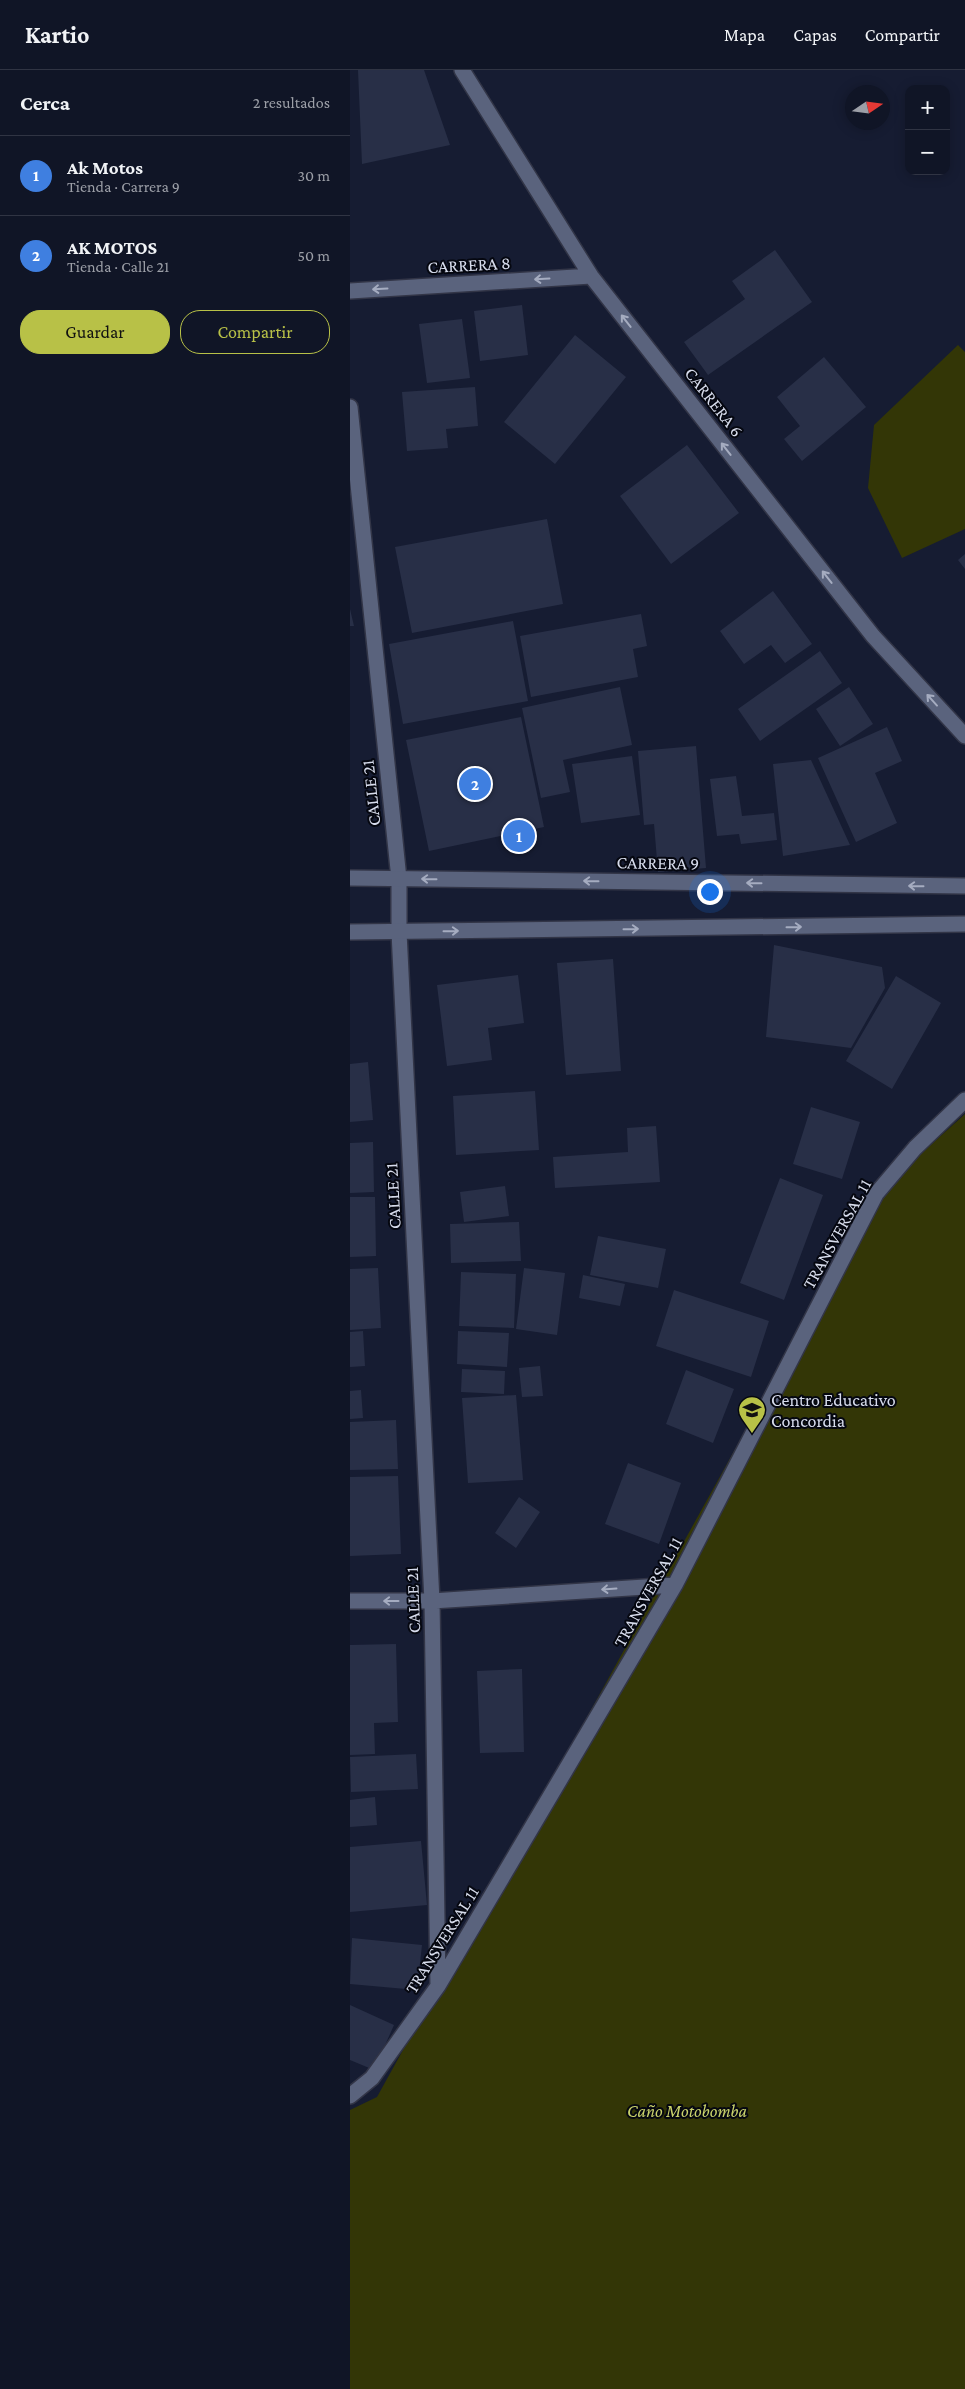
<!DOCTYPE html>
<html lang="es">
<meta charset="utf-8">
<style>
:root{--surface:#101526;--page:#191e2e;--text:#f1f3f6;--muted:#9c9fa7;--line:#303443;--accent:#b8c147}
body{margin:0;font-family:"Crimson Pro",serif;background:var(--page);color:var(--text)}
.controls{position:absolute;right:15px;top:15px;display:grid;overflow:hidden;border-radius:10px;box-shadow:0 2px 12px #0003}
.controls button{width:45px;height:45px;display:grid;place-items:center;padding:0;border:0;border-bottom:1px solid var(--line);background:var(--surface);color:var(--text);font:25px sans-serif}
.compass{position:absolute;left:495px;top:15px;width:45px;height:45px;border-radius:50%;background:var(--surface);box-shadow:0 2px 12px #0003;rotate:77deg}
.you{position:absolute;left:359px;top:821px;width:18px;height:18px;margin:-12px;border:4px solid #fff;border-radius:50%;background:#1a73e8;box-shadow:0 0 0 8px #1a73e833}
.badge{display:grid;place-items:center;width:32px;height:32px;border-radius:50%;background:var(--accent);color:#fff;font-size:16px;font-weight:700}
.pin{position:absolute;translate:-50% -50%;border:2px solid #fff;box-shadow:0 1px 5px #0006}
.list{margin:0;padding:0;list-style:none}
h2{display:flex;justify-content:space-between;align-items:center;height:65px;margin:0;padding:0 20px;font-size:21px}
h2 small{font-size:16px;font-weight:400;color:var(--muted)}
.list li{display:grid;grid-template-columns:32px 1fr auto;gap:15px;align-items:center;box-sizing:border-box;height:80px;padding:0 20px;border-top:1px solid var(--line)}
.list b{display:block;font-size:19px;white-space:nowrap}
.list p{margin:0;font-size:16px;white-space:nowrap;color:var(--muted)}
.list em{font-size:16px;font-style:normal;color:var(--muted)}
.actions{display:flex;gap:10px;padding:15px 20px}
.actions a{flex:1;padding:11px 0;border:1px solid var(--accent);border-radius:20px;text-align:center;font-size:18px;color:var(--accent)}
.actions .main{background:var(--accent);color:#111}
.map{position:relative;flex:none;width:615px;height:2319px;overflow:hidden}
header{display:flex;align-items:center;gap:30px;box-sizing:border-box;height:70px;padding:0 25px;background:var(--surface);border-bottom:1px solid var(--line)}
header strong{font-size:24px}
nav{display:flex;gap:28px;margin-inline-start:auto;font-size:18px}
main{display:flex}
aside{flex:1;background:var(--surface)}
.map>svg:first-child{display:block}
</style>
<header>
<strong>Kartio</strong>
<nav><a>Mapa</a><a>Capas</a><a>Compartir</a></nav>
</header>
<main>
<aside>
<h2>Cerca<small>2 resultados</small></h2>
<ul class="list">
<li><span class="badge" style="background:#3f7fe0">1</span><div><b>Ak Motos</b><p>Tienda · Carrera 9</p></div><em>30 m</em></li>
<li><span class="badge" style="background:#3f7fe0">2</span><div><b>AK MOTOS</b><p>Tienda · Calle 21</p></div><em>50 m</em></li>
</ul>
<div class="actions"><a class="main">Guardar</a><a>Compartir</a></div>
</aside>
<div class="map">
<svg width="615" height="2319" viewBox="0 0 615 2319">
<rect width="100%" height="100%" fill="#161c32"/>
<path fill="#333606" d="M608 275 615 282V459L552 488 518 418 524 355Z
M615 1044V2319H0V2040L27 2027 526 1124Z"/>
<path fill="#282f47" d="M8 0H74L100 75 12 94Z
M425 180 462 232 358 305 334 272 395 229 382 211Z
M172 235 178 285 130 291 124 241Z
M112 249 120 308 77 313 69 254Z
M225 265 276 307 205 394 154 352Z
M474 287 516 337 452 391 434 369 450 356 427 327Z
M125 317 128 356 96 359 98 378 57 381 52 322Z
M337 375 389 443 321 494 270 426Z
M197 449 213 534 62 563 45 477Z
M615 484V499L608 490Z
M423 521 462 574 435 593 421 575 394 594 370 561Z
M0 539 4 556H0Z
M291 544 297 576 283 579 288 607 181 627 170 566Z
M163 551 178 631 53 654 39 574Z
M470 581 492 613 410 671 388 639Z
M270 617 282 675 213 690 220 722 191 728 172 638Z
M499 617 523 654 490 676 466 639Z
M171 647 194 757 79 781 56 670Z
M537 657 552 691 525 703 547 753 506 772 468 688Z
M346 676 356 798 308 802 304 754 294 755 288 681Z
M282 686 290 745 231 753 222 694Z
M461 690 500 775 433 786 423 694Z
M386 706 392 746 424 743 427 770 391 774 389 764 367 766 360 709Z
M424 875 532 897 535 918 501 978 416 967Z
M263 889 271 1001 216 1005 207 893Z
M168 905 174 953 138 958 142 990 97 996 87 915Z
M546 906 591 933 542 1019 496 991Z
M18 992 23 1050 0 1052V994Z
M185 1021 189 1080 106 1085 103 1026Z
M461 1037 510 1052 492 1109 443 1094Z
M306 1056 310 1112 205 1118 203 1087 278 1082 277 1058Z
M23 1072 24 1122 0 1123V1073Z
M430 1108 473 1125 434 1230 390 1213Z
M155 1116 159 1146 114 1152 110 1122Z
M0 1127H25L26 1186 0 1187Z
M169 1152 171 1191 101 1193 100 1154Z
M248 1166 316 1179 308 1218 240 1205Z
M28 1198 31 1258 0 1260V1199Z
M174 1198 215 1203 207 1265 166 1259Z
M111 1202 166 1204 164 1258 109 1256Z
M233 1205 275 1214 270 1236 229 1228Z
M324 1220 419 1251 401 1307 306 1276Z
M13 1261 15 1296 0 1297V1262Z
M108 1261 159 1263 157 1297 107 1294Z
M190 1296 193 1326 172 1327 169 1298Z
M112 1299 155 1301 154 1324 111 1322Z
M336 1300 384 1319 363 1373 316 1354Z
M11 1320 13 1348 0 1349V1321Z
M166 1325 173 1410 118 1413 112 1328Z
M46 1350 48 1399 0 1400V1352Z
M278 1393 331 1413 309 1474 255 1454Z
M48 1406 51 1484 0 1486V1407Z
M169 1427 190 1442 166 1478 145 1463Z
M46 1574 48 1652 24 1653 25 1684 0 1685V1575Z
M172 1599 174 1682 130 1683 127 1601Z
M66 1684 68 1719 1 1722 0 1687Z
M25 1727 27 1755 0 1757V1730Z
M71 1771 77 1835 0 1842V1777Z
M2 1868 72 1875 67 1920 0 1914Z
M0 1935 44 1955 24 2000 0 1990Z"/>
<g fill="none" stroke-linecap="round" stroke-linejoin="round">
<g stroke="#323547" stroke-width="18">
<path id="street" d="M112 0 241 206 523 566 615 666
M0 221 241 206
M0 337 49 809V862L82 1531 88 1916
M0 1531H82L325 1515
M0 2026 22 2008 88 1916 325 1515 526 1124 565 1078 615 1030"/>
</g>
<g stroke="#323547" stroke-width="18">
<path id="secondary" d="M0 808 615 816
M0 862 615 854"/>
</g>
<use href="#street" stroke="#5a637d" stroke-width="15"/>
<use href="#secondary" stroke="#5a637d" stroke-width="15"/>
</g>
<defs><path id="oneway-shaft" d="M-6 0H5M1.5-3L5.5 0L1.5 3" fill="none" stroke-width="1.6" stroke-linecap="round" stroke-linejoin="round" transform="scale(1.25)"/></defs>
<g stroke="#a5acc0">
<use href="#oneway-shaft" transform="translate(192 209) rotate(177)"/>
<use href="#oneway-shaft" transform="translate(30 219) rotate(177)"/>
<use href="#oneway-shaft" transform="translate(276 251) rotate(-128)"/>
<use href="#oneway-shaft" transform="translate(376 379) rotate(-128)"/>
<use href="#oneway-shaft" transform="translate(477 507) rotate(-128)"/>
<use href="#oneway-shaft" transform="translate(582 630) rotate(-132)"/>
<use href="#oneway-shaft" transform="translate(79 809) rotate(-179)"/>
<use href="#oneway-shaft" transform="translate(241 811) rotate(-179)"/>
<use href="#oneway-shaft" transform="translate(404 813) rotate(-179)"/>
<use href="#oneway-shaft" transform="translate(566 816) rotate(-179)"/>
<use href="#oneway-shaft" transform="translate(444 857) rotate(-1)"/>
<use href="#oneway-shaft" transform="translate(281 859) rotate(-1)"/>
<use href="#oneway-shaft" transform="translate(101 861) rotate(-1)"/>
<use href="#oneway-shaft" transform="translate(259 1519) rotate(176)"/>
<use href="#oneway-shaft" transform="translate(41 1531) rotate(-180)"/>
</g>
<defs>
<g id="school-pin" transform="scale(1.4375)"><path d="M0 17L-7.5 6A9.5 9.5 0 1 1 7.5 6Z" fill="#b8c147" stroke="#050710"/><path d="M0-5L7-2L0 1L-7-2ZM-4 1L0 2.5L4 1V4Q0 6-4 4Z" fill="#111"/></g>
</defs>
<g fill-rule="evenodd">
<use href="#school-pin" x="402" y="1340"/>
</g>
<g text-anchor="middle" dominant-baseline="central" stroke-width="4" stroke-linejoin="round" paint-order="stroke">
<g font-size="18" fill="#d7dcec" stroke="#050710">
<text transform="translate(119 195) rotate(-3)">CARRERA 8</text>
<text transform="translate(364 332) rotate(52)">CARRERA 6</text>
<text transform="translate(21 723) rotate(-96)">CALLE 21</text>
<text transform="translate(308 793) rotate(1)">CARRERA 9</text>
<text transform="translate(43 1126) rotate(-93)">CALLE 21</text>
<text transform="translate(487 1164) rotate(-61)">TRANSVERSAL 11</text>
<text transform="translate(298 1522) rotate(-61)">TRANSVERSAL 11</text>
<text transform="translate(63 1530) rotate(-92)">CALLE 21</text>
<text transform="translate(92 1870) rotate(-58)">TRANSVERSAL 11</text>
</g>
<g font-size="18" fill="#d7dcec" stroke="#050710" text-anchor="start">
<text x="421" y="1330">Centro Educativo<tspan x="421" dy="21">Concordia</tspan></text>
</g>
<g font-size="18" font-style="italic" fill="#cad36c" stroke="#050710">
<text x="337" y="2041">Caño Motobomba</text>
</g>
</g>
</svg>
<div class="controls">
<button>+</button>
<button>−</button>
</div>
<svg class="compass" viewBox="-18 -18 36 36"><path d="M0-13l5 13h-10z" fill="#e53935"/><path d="M0 13l5-13h-10z" fill="#9c9fa7"/></svg>
<div class="you"></div>
<div class="pin badge" style="left:169px;top:766px;background:#3f7fe0">1</div>
<div class="pin badge" style="left:125px;top:714px;background:#3f7fe0">2</div>
</div>
</main>
